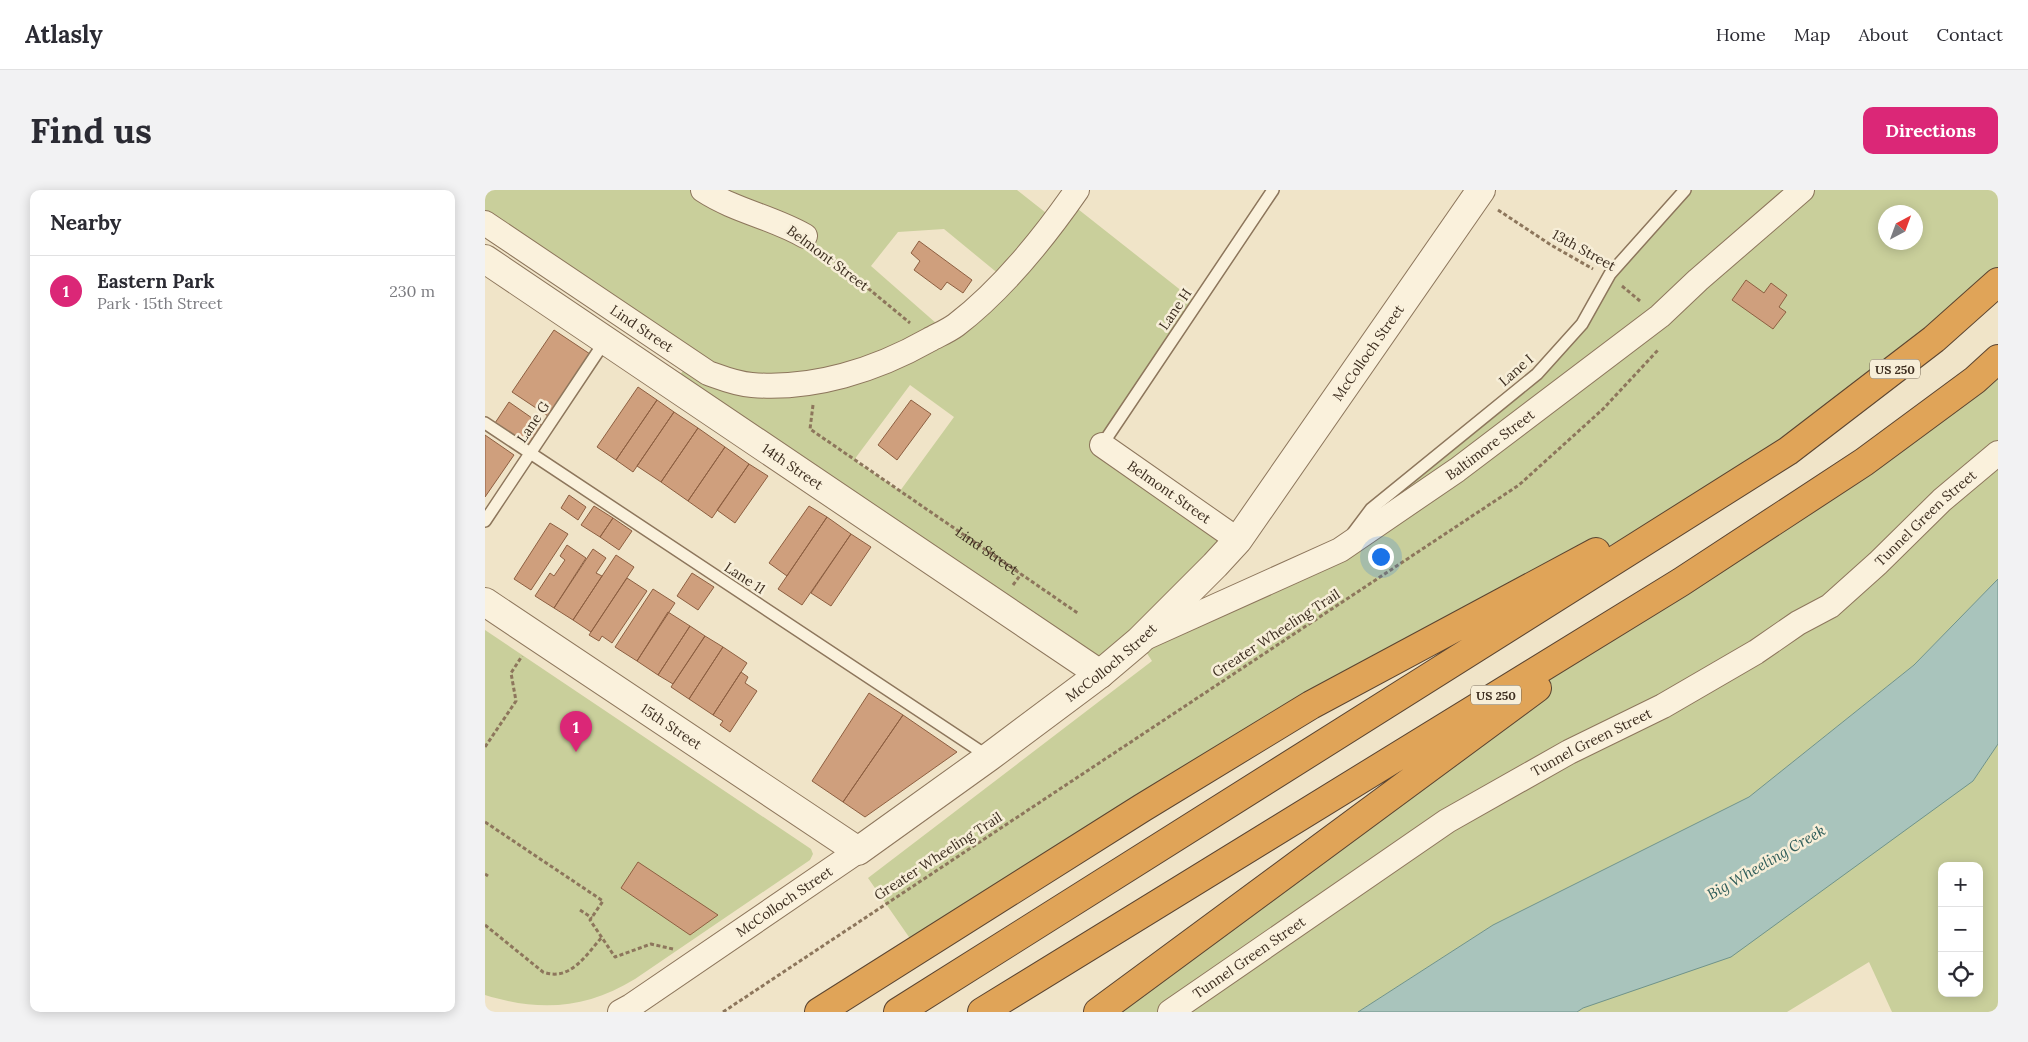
<!DOCTYPE html>
<meta charset="utf-8">
<style>
:root{--surface:#fff;--page:#f2f2f3;--text:#2b2b33;--muted:#7c7c81;--line:#e1e1e2;--accent:#db2777}
body{margin:0;font-family:Lora,serif;background:var(--page);color:var(--text)}
.controls{position:absolute;right:15px;bottom:15px;display:grid;overflow:hidden;border-radius:10px;box-shadow:0 2px 12px #0003}
.controls button{width:45px;height:45px;display:grid;place-items:center;padding:0;border:0;border-bottom:1px solid var(--line);background:var(--surface);color:var(--text);font:25px sans-serif}
.compass{position:absolute;left:1393px;top:15px;width:45px;height:45px;border-radius:50%;background:var(--surface);box-shadow:0 2px 12px #0003;rotate:41deg}
.you{position:absolute;left:895px;top:366px;width:18px;height:18px;margin:-12px;border:4px solid #fff;border-radius:50%;background:#1a73e8;box-shadow:0 0 0 8px #1a73e833}
.badge{display:grid;place-items:center;width:32px;height:32px;border-radius:50%;background:var(--accent);color:#fff;font-size:16px;font-weight:700}
.pin{position:absolute;translate:-50% -41px;filter:drop-shadow(0 1px 2px #0008)}
.pin::after{content:'';position:absolute;top:26px;width:18px;height:15px;background:inherit;clip-path:polygon(0 0,100% 0,50% 100%)}
.list{margin:0;padding:0;list-style:none}
h2{display:flex;justify-content:space-between;align-items:center;height:65px;margin:0;padding:0 20px;font-size:21px}
h2 small{font-size:16px;font-weight:400;color:var(--muted)}
.list li{display:grid;grid-template-columns:32px 1fr auto;gap:15px;align-items:center;box-sizing:border-box;height:70px;padding:0 20px;border-top:1px solid var(--line)}
.list b{display:block;font-size:19px;white-space:nowrap}
.list p{margin:0;font-size:16px;white-space:nowrap;color:var(--muted)}
.list em{font-size:16px;font-style:normal;color:var(--muted)}
.icon{flex:none;width:28px;height:28px;fill:none;stroke:currentColor;stroke-width:2;stroke-linecap:round;stroke-linejoin:round}
.map{position:relative;flex:none;width:1513px;height:822px;overflow:hidden;border-radius:10px}
header{display:flex;align-items:center;gap:30px;box-sizing:border-box;height:70px;padding:0 25px;background:var(--surface);border-bottom:1px solid var(--line)}
header strong{font-size:24px}
nav{display:flex;gap:28px;margin-inline-start:auto;font-size:18px}
.intro{display:flex;align-items:center;justify-content:space-between;box-sizing:border-box;height:120px;padding:0 30px}
h1{margin:0;font-size:35px}
.button{padding:12px 22px;border-radius:10px;background:var(--accent);color:#fff;font-size:18px;font-weight:700}
main{display:flex;gap:30px;padding:0 30px}
aside{flex:1;background:var(--surface);border-radius:10px;box-shadow:0 2px 12px #0003}
.map>svg:first-child{display:block}
</style>
<header>
<strong>Atlasly</strong>
<nav><a>Home</a><a>Map</a><a>About</a><a>Contact</a></nav>
</header>
<div class="intro"><h1>Find us</h1><a class="button">Directions</a></div>
<main>
<aside>
<h2>Nearby<small></small></h2>
<ul class="list">
<li><span class="badge">1</span><div><b>Eastern Park</b><p>Park · 15th Street</p></div><em>230 m</em></li>
</ul>
</aside>
<div class="map">
<svg width="1513" height="822" viewBox="0 0 1513 822">
<rect width="100%" height="100%" fill="#f0e4c8"/>
<path fill="#c9cf9b" fill-rule="evenodd" d="M0 0H532L570 30 584 12 712 113 617 255 753 350 707 399 728 417 855 360 886 319 1052 184 1097 134 1125 84 1200 0H1513V92L1303 261 944 451 433 760 383 688 667 471 654 451 615 484 187 196 205 171 0 33ZM1400 22H1430V52H1400ZM459 39 521 90 460 141 386 76 413 42ZM425 195 469 227 415 301 369 270Z
M1513 168V389L1429 475 1264 607 1008 735 873 822H613L1196 392Z
M0 440 326 659 328 664 325 670 150 789C101 819 55 822 0 805Z
M1513 554V822H1407L1384 772 1302 822H1092L1488 591ZM1457 676H1494V803H1457Z"/>
<path fill="#a9c4bc" stroke="#6f938a" d="M1513 389V554L1488 591 1246 767 1098 818 1092 822H873L1008 735 1264 607 1429 475Z"/>
<path fill="#cf9f7d" stroke="#8d5f41" d="M434 51 487 90 478 103 462 92 456 100 429 80 435 71 426 63Z
M1261 90 1279 103 1286 93 1302 105 1294 117 1301 122 1288 139 1247 110Z
M69 140 105 164 63 226 27 202Z
M153 197 172 210 131 270 112 257Z
M172 210 189 222 148 282 131 270Z
M426 210 446 224 412 270 393 255Z
M24 212 57 235 44 255 10 233Z
M189 222 213 238 176 292 152 276Z
M213 238 240 257 203 311 176 292Z
M0 245 29 265 0 307Z
M240 257 264 274 227 328 203 311Z
M264 274 283 286 250 333 232 320Z
M84 305 101 317 93 330 76 318Z
M109 316 128 328 115 347 96 335Z
M324 316 342 327 302 386 284 373Z
M342 327 366 344 317 415 293 399Z
M128 328 147 341 134 360 115 347Z
M65 333 83 344 46 400 29 389Z
M366 344 386 357 346 416 326 403Z
M82 355 101 368 69 418 50 406 65 383 69 386 80 370 75 366Z
M108 359 121 368 111 383 117 386 88 430 69 418Z
M131 365 149 377 106 442 88 430Z
M207 383 229 397 213 420 192 406Z
M142 388 162 401 127 453 117 446 114 451 104 445Z
M168 399 190 413 152 471 130 457Z
M183 422 205 436 173 485 152 471Z
M205 436 220 446 188 494 173 485Z
M220 446 238 457 204 509 186 497Z
M238 457 262 473 228 525 204 509Z
M256 482 263 487 260 493 272 501 245 542 235 535 238 531 228 525Z
M384 503 418 525 358 612 327 591Z
M418 525 472 562 380 627 358 612Z
M153 672 233 725 205 745 136 698Z"/>
<g fill="none" stroke-linecap="round" stroke-linejoin="round">
<g stroke="#8d765c" stroke-width="14">
<path id="service" d="M0 233 504 567
M617 255 788 0
M0 331 120 151
M868 343 886 319 1052 184 1097 134 1125 84 1200 0"/>
</g>
<g stroke="#8d765c" stroke-width="26">
<g id="minor">
<path d="M218 0C250 21 287 27 320 46"/>
<path id="s2" d="M0 33 223 183C237 188 251 194 267 195 328 200 391 180 444 150 453 145 463 141 471 135 518 99 558 49 592 0"/>
<path id="s3" d="M617 255 753 350"/>
<path id="s4" d="M662 447 855 360 972 280 1175 126 1213 90 1317 0"/>
<path id="s5" d="M135 822 146 816 373 661"/>
<path id="s6" d="M685 822 962 631 1084 562 1178 516 1271 462 1313 433 1345 416 1393 373 1457 310 1513 263"/>
</g>
</g>
<g stroke="#8d765c" stroke-width="30">
<g id="tertiary">
<path id="s7" d="M0 69 615 484"/>
<path id="s8" d="M0 412 373 661 504 567 615 484 654 451 730 375 753 350 996 0"/>
</g>
</g>
<g stroke="#5b4430" stroke-width="30">
<path id="motorway" d="M334 822 657 618 826 515 1111 362
M413 822 1303 261 1449 149 1513 92
M497 822 1196 392 1379 272 1490 190 1513 169
M613 822 1052 498"/>
</g>
<g stroke="#8d765c" stroke-width="3" stroke-dasharray="4 2.5" stroke-linecap="butt">
<path d="M1013 20 1066 55 1108 79"/>
<path d="M338 61 425 133"/>
<path d="M1137 96 1155 111"/>
<path id="s1" d="M328 215 325 239 594 424"/>
<path d="M528 395 536 384"/>
<path d="M0 557 31 511 26 483 37 466"/>
<path d="M0 632 118 711 105 730 130 767 166 754 188 759"/>
<path d="M0 684 3 686"/>
<path d="M95 720 107 728"/>
<path d="M0 735 58 782C85 792 101 765 117 747"/>
<path d="M238 822 1034 295 1118 219 1173 160"/>
</g>
<use href="#service" stroke="#faf1dc" stroke-width="11"/>
<use href="#minor" stroke="#faf1dc" stroke-width="24"/>
<use href="#tertiary" stroke="#faf1dc" stroke-width="28"/>
<use href="#motorway" stroke="#e0a458" stroke-width="28"/>
</g>
<g text-anchor="middle" dominant-baseline="central" stroke-width="5" stroke-linejoin="round" paint-order="stroke">
<g fill="#f7eed8" stroke="#756857" stroke-width="1">
<rect x="1385" y="169.5" width="50" height="19" rx="4"/>
<rect x="986" y="495.5" width="50" height="19" rx="4"/>
</g>
<g font-size="12" font-weight="bold" fill="#3d2e20">
<text x="1410" y="179">US 250</text>
<text x="1011" y="505">US 250</text>
</g>
<g font-size="14" fill="#3d2e20" stroke="#f7eed8">
<text transform="translate(1099 60) rotate(29)">13th Street</text>
<text transform="translate(343 68) rotate(37)">Belmont Street</text>
<text transform="translate(690 119) rotate(-56)">Lane H</text>
<text stroke="none"><textPath href="#s2" startOffset="189">Lind Street</textPath></text>
<text stroke="none"><textPath href="#s8" startOffset="1169">McColloch Street</textPath></text>
<text transform="translate(1031 180) rotate(-41)">Lane I</text>
<text transform="translate(48 232) rotate(-56)">Lane G</text>
<text stroke="none"><textPath href="#s4" startOffset="395">Baltimore Street</textPath></text>
<text stroke="none"><textPath href="#s7" startOffset="371">14th Street</textPath></text>
<text stroke="none"><textPath href="#s3" startOffset="82">Belmont Street</textPath></text>
<text stroke="none"><textPath href="#s6" startOffset="906">Tunnel Green Street</textPath></text>
<text stroke="none"><textPath href="#s1" startOffset="239">Lind Street</textPath></text>
<text transform="translate(260 388) rotate(33)">Lane 11</text>
<text transform="translate(791 443) rotate(-33)">Greater Wheeling Trail</text>
<text stroke="none"><textPath href="#s8" startOffset="764">McColloch Street</textPath></text>
<text stroke="none"><textPath href="#s8" startOffset="224">15th Street</textPath></text>
<text stroke="none"><textPath href="#s6" startOffset="501">Tunnel Green Street</textPath></text>
<text transform="translate(453 666) rotate(-33)">Greater Wheeling Trail</text>
<text stroke="none"><textPath href="#s5" startOffset="198">McColloch Street</textPath></text>
<text stroke="none"><textPath href="#s6" startOffset="96">Tunnel Green Street</textPath></text>
</g>
<g font-size="15" font-style="italic" fill="#2f5d5a" stroke="#f7eed8">
<text transform="translate(1281 672) rotate(-30)">Big Wheeling Creek</text>
</g>
</g>
</svg>
<div class="controls">
<button>+</button>
<button>−</button>
<button><svg class="icon" aria-label="locate" viewBox="0 0 24 24"><circle cx="12" cy="12" r="6"/><path d="M12 2v4M12 18v4M2 12h4M18 12h4"/></svg></button>
</div>
<svg class="compass" viewBox="-18 -18 36 36"><path d="M0-13l5 13h-10z" fill="#e53935"/><path d="M0 13l5-13h-10z" fill="#7c7c81"/></svg>
<div class="you"></div>
<div class="pin badge" style="left:91px;top:562px">1</div>
</div>
</main>
